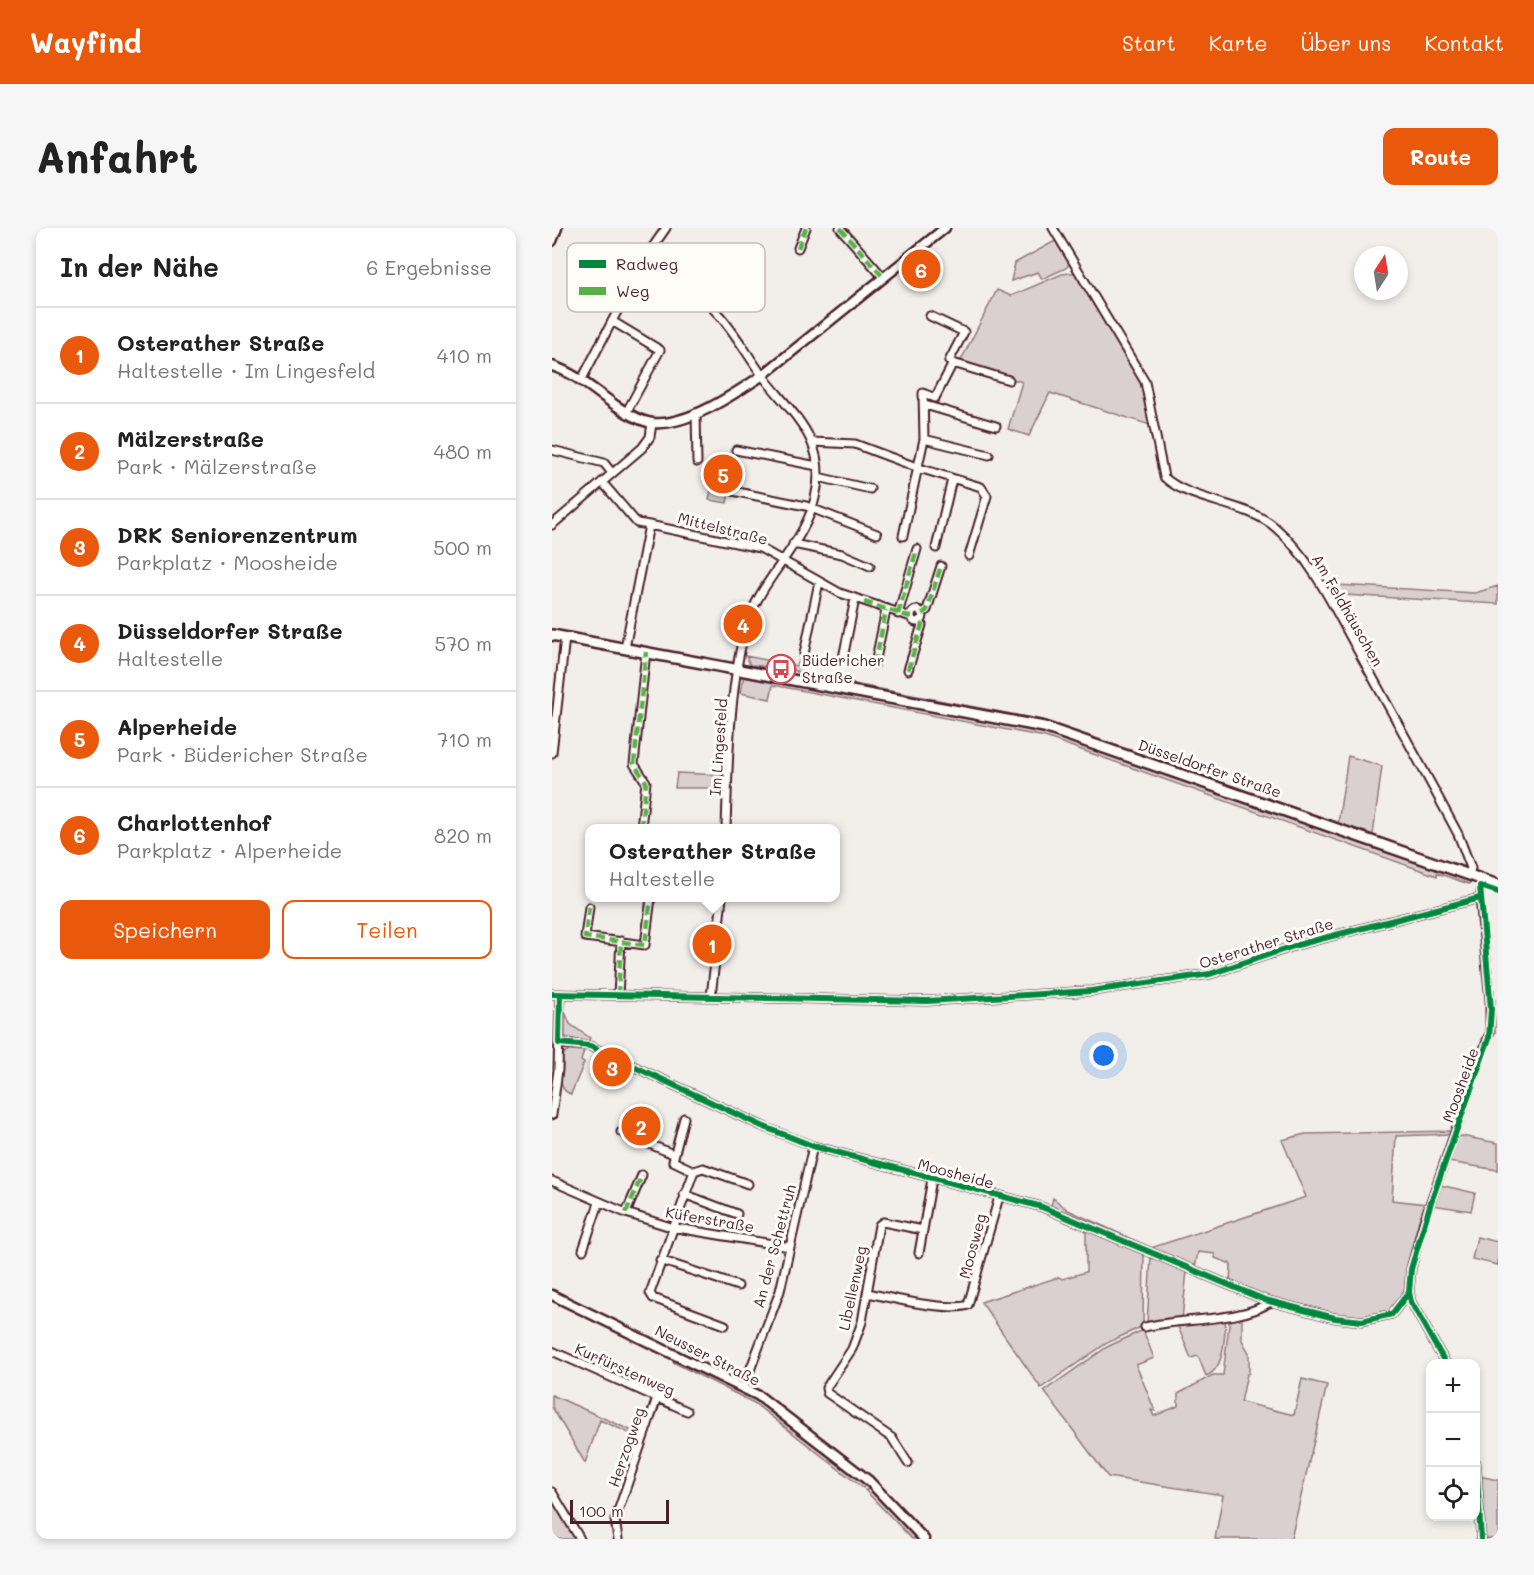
<!DOCTYPE html>
<html lang="de">
<meta charset="utf-8">
<style>
:root{--surface:#fff;--page:#f6f6f6;--text:#222;--muted:#767676;--line:#e0e0e0;--accent:#ea580c}
body{margin:0;font-family:Mali,sans-serif;background:var(--page);color:var(--text)}
.controls{position:absolute;right:18px;bottom:18px;display:grid;overflow:hidden;border-radius:12px;box-shadow:0 3px 9px #0003}
.controls button{width:54px;height:54px;display:grid;place-items:center;padding:0;border:0;border-bottom:2px solid var(--line);background:var(--surface);color:var(--text);font:30px sans-serif}
.compass{position:absolute;left:802px;top:18px;width:54px;height:54px;border-radius:50%;background:var(--surface);box-shadow:0 3px 9px #0003;rotate:12deg}
.scale{position:absolute;left:18px;bottom:15px;width:99px;box-sizing:border-box;padding-left:6px;border:3px solid #4a1f2b;border-top:0;font-size:16px;line-height:21px;white-space:nowrap;color:#4a1f2b;-webkit-text-stroke:4px #fdfcf7;paint-order:stroke}
.you{position:absolute;left:552px;top:828px;width:21px;height:21px;margin:-15px;border:4px solid #fff;border-radius:50%;background:#1a73e8;box-shadow:0 0 0 9px #1a73e833}
.badge{display:grid;place-items:center;width:39px;height:39px;border-radius:50%;background:var(--accent);color:#fff;font-size:20px;font-weight:700}
.pin{position:absolute;translate:-50% -50%;border:3px solid #fff;box-shadow:0 2px 6px #0006}
.popup{position:absolute;left:33px;top:596px;width:255px;height:78px;box-sizing:border-box;display:grid;place-content:center;border-radius:12px;background:var(--surface);filter:drop-shadow(0 2px 4px #0005);font-size:20px;white-space:nowrap;color:var(--muted)}
.popup b{font-size:22px;color:var(--text)}
.popup::after{content:'';position:absolute;left:50%;top:100%;margin-left:-12px;border:12px solid transparent;border-top-color:var(--surface)}
.list{margin:0;padding:0;list-style:none}
h2{display:flex;justify-content:space-between;align-items:center;height:78px;margin:0;padding:0 24px;font-size:26px}
h2 small{font-size:20px;font-weight:400;color:var(--muted)}
.list li{display:grid;grid-template-columns:39px 1fr auto;gap:18px;align-items:center;box-sizing:border-box;height:96px;padding:0 24px;border-top:2px solid var(--line)}
.list b{display:block;font-size:22px;white-space:nowrap}
.list p{margin:0;font-size:20px;white-space:nowrap;color:var(--muted)}
.list em{font-size:20px;font-style:normal;color:var(--muted)}
.actions{display:flex;gap:12px;padding:18px 24px}
.actions a{flex:1;padding:14px 0;border:2px solid var(--accent);border-radius:12px;text-align:center;font-size:21px;color:var(--accent)}
.actions .main{background:var(--accent);color:#fff}
.icon{flex:none;width:33px;height:33px;fill:none;stroke:currentColor;stroke-width:2;stroke-linecap:round;stroke-linejoin:round}
.map{position:relative;flex:none;width:946px;height:1311px;overflow:hidden;border-radius:12px}
header{display:flex;align-items:center;gap:36px;box-sizing:border-box;height:84px;padding:0 30px;background:var(--accent);color:#fff}
header strong{font-size:28px}
nav{display:flex;gap:33px;margin-inline-start:auto;font-size:21px}
.intro{display:flex;align-items:center;justify-content:space-between;box-sizing:border-box;height:144px;padding:0 36px}
h1{margin:0;font-size:42px}
.button{padding:15px 27px;border-radius:12px;background:var(--accent);color:#fff;font-size:21px;font-weight:700}
main{display:flex;gap:36px;padding:0 36px}
aside{flex:1;background:var(--surface);border-radius:12px;box-shadow:0 3px 9px #0003}
.map>svg:first-child{display:block}
</style>
<header>
<strong>Wayfind</strong>
<nav><a>Start</a><a>Karte</a><a>Über uns</a><a>Kontakt</a></nav>
</header>
<div class="intro"><h1>Anfahrt</h1><a class="button">Route</a></div>
<main>
<aside>
<h2>In der Nähe<small>6 Ergebnisse</small></h2>
<ul class="list">
<li><span class="badge">1</span><div><b>Osterather Straße</b><p>Haltestelle · Im Lingesfeld</p></div><em>410 m</em></li>
<li><span class="badge">2</span><div><b>Mälzerstraße</b><p>Park · Mälzerstraße</p></div><em>480 m</em></li>
<li><span class="badge">3</span><div><b>DRK Seniorenzentrum</b><p>Parkplatz · Moosheide</p></div><em>500 m</em></li>
<li><span class="badge">4</span><div><b>Düsseldorfer Straße</b><p>Haltestelle</p></div><em>570 m</em></li>
<li><span class="badge">5</span><div><b>Alperheide</b><p>Park · Büdericher Straße</p></div><em>710 m</em></li>
<li><span class="badge">6</span><div><b>Charlottenhof</b><p>Parkplatz · Alperheide</p></div><em>820 m</em></li>
</ul>
<div class="actions"><a class="main">Speichern</a><a>Teilen</a></div>
</aside>
<div class="map">
<svg width="946" height="1311" viewBox="0 0 946 1311">
<rect width="100%" height="100%" fill="#f2efeb"/>
<filter id="ink" filterUnits="userSpaceOnUse"><feTurbulence type="fractalNoise" baseFrequency=".0167" numOctaves="2"/><feDisplacementMap in="SourceGraphic" scale="12" xChannelSelector="R" yChannelSelector="G"/><feConvolveMatrix kernelMatrix="1 2 1 2 8 2 1 2 1" color-interpolation-filters="sRGB"/></filter>
<g filter="url(#ink)">
<path fill="#d9d0cf" stroke="#92787d" stroke-width="1.5" d="M505 12 518 35 514 40 490 51 486 44 459 53 463 35Z
M527 44 591 155 601 198 498 165 477 208 456 201 470 154 408 134 445 62 459 68 510 46Z
M166 229 183 232 175 275 157 272Z
M721 301 742 321 771 365 905 607 916 641 629 542 627 539 786 595 796 528 830 538 821 607 915 641C894 582 861 528 831 474 799 415 768 350 721 301Z
M769 356 923 365 946 358V376L775 366Z
M250 425 253 426 249 444 255 447 491 492 622 537 619 539 479 492 262 451 239 441 198 437 194 428 245 438Z
M192 447 484 501 920 652 917 656 885 645V648L493 509 221 457 218 471 188 465Z
M125 545 171 547 170 560H123Z
M13 784 18 796 38 810 35 814 13 809Z
M20 822 32 823 29 833 32 835 19 866C4 862 7 837 13 824Z
M81 883 106 893 98 912 72 905Z
M901 903 900 906 844 908 840 972 874 976C869 992 863 1008 859 1025 855 1042 856 1064 844 1077 816 1109 711 1069 678 1055L679 1036 663 1030V1026L646 1024 643 1040 499 978 501 970 516 982 599 1020 754 969 730 912 753 906Z
M909 908 946 915V942L896 934 906 909Z
M888 957 923 965 919 983 880 977Z
M534 1000 592 1025 591 1098 555 1115 489 1160 429 1074 507 1049 510 1051 534 1044Z
M925 1009 946 1014V1037L920 1031Z
M599 1028 635 1043 630 1091 595 1096Z
M690 1085V1112L697 1125V1145L695 1146 689 1174 742 1187 750 1151 775 1157 739 1311H663L671 1267 556 1249 492 1163 555 1119 591 1102 602 1130 584 1137 603 1183 599 1182 602 1188 626 1178V1166L661 1147H671L678 1088Z
M674 1089C672 1107 674 1141 654 1148L646 1128 639 1130 625 1096Z
M123 1128 212 1175 315 1256 311 1260 202 1175 121 1134Z
M198 1155 323 1252 201 1160Z
M0 1167 87 1206 86 1209 48 1192 33 1235 0 1179Z
M927 1248 946 1252V1311H931Z
M321 1261 368 1311H360L313 1262Z
M0 1272 23 1311H3L0 1306Z"/>
<g fill="none" stroke-linecap="round" stroke-linejoin="round">
<g stroke="#4a1f2b" stroke-width="11">
<path id="minor" d="M288 0 331 49
M501 0 593 154 612 249C638 274 695 274 724 300 760 331 782 380 805 421 839 483 873 544 906 606L919 640 917 647
M246 20 254 0
M93 30C119 48 147 65 168 88 184 106 196 128 210 147 241 187 277 213 263 270 253 315 211 349 196 393 177 450 176 540 174 600
M378 88 412 104 397 133 401 135
M60 93 108 122 74 185
M29 153 93 30 114 0
M373 177 444 198
M144 185 145 234
M372 211 437 227
M260 214 303 216 367 240 429 259 435 268 417 328
M0 222 52 235 60 245
M184 222 265 238
M266 249 318 261
M50 254 85 295 97 297
M181 263 254 278 325 306
M0 297 90 220 98 209 100 195
M351 308 372 211 371 165 383 170 401 135 457 152
M241 316 290 326 318 338
M384 320 400 251
M359 388a6 6 0 1 1 12 0a6 6 0 1 1-12 0Z
M346 386 365 321
M370 386 375 382 389 338
M73 420 97 297 208 320 288 365 359 389
M252 426 267 354
M291 430 303 371
M323 436 334 382
M356 442 370 397 368 392
M0 525 13 409
M89 600 94 554 82 536 94 424
M37 679 33 709 93 717 99 670
M0 766 375 773 539 763 658 746 745 717 928 670
M66 767 69 713
M159 769 170 670
M7 815 38 818 210 898 261 918 490 979 713 1072 783 1090 810 1093 840 1086 857 1064
M0 887 6 842 8 766
M132 890 121 933 142 943
M69 904 121 926
M0 953 74 985 119 999 238 1019
M132 966 185 986
M74 985 90 947
M31 1022 47 975
M367 1025 380 951
M108 1032 186 1058
M316 1065C338 1070 395 1084 416 1077L447 969
M173 1097 101 1070 98 1065 142 943 151 940 196 956
M593 1099C627 1090 691 1094 718 1074
M0 1123 135 1183
M894 1136 859 1074 857 1064 859 1041 872 993 938 804V773L928 670 930 652
M192 1158 228 1063 261 918
M356 1235 340 1210 275 1165 274 1160 300 1121 310 1094 327 997 331 994 371 1002
M924 1235 929 1311
M0 1264 28 1311
M66 1311 63 1292 105 1170"/>
</g>
<g stroke="#4a1f2b" stroke-width="13">
<path id="tertiary" d="M0 13 5 0
M0 138C23 145 43 163 63 177 75 185 87 193 101 195 136 198 182 166 211 147L393 0
M0 1067 207 1168 317 1253 372 1311"/>
</g>
<g stroke="#4a1f2b" stroke-width="14">
<path id="secondary" d="M0 407 492 499 946 657"/>
</g>
<use href="#minor" stroke="#fdfcf7" stroke-width="7"/>
<use href="#tertiary" stroke="#fdfcf7" stroke-width="8"/>
<use href="#secondary" stroke="#fdfcf7" stroke-width="9"/>
<path stroke="#57b146" stroke-width="4.5" stroke-dasharray="9 4.5" stroke-linecap="butt" d="M288 0 331 49
M246 20 254 0
M312 374 359 389
M346 386 365 321
M370 386 375 382 389 338
M323 436 334 382
M356 442 370 397 368 392
M89 600 94 554 82 536 94 424
M37 679 33 709 93 717 99 670
M66 767 69 713
M74 985 90 947"/>
<g stroke="#fdfcf7" stroke-width="10">
<path id="cycleway" d="M0 766 375 773 539 763 658 746 745 717 928 670
M8 766 7 815 38 818 210 898 261 918 490 979 713 1072 783 1090 810 1093 840 1086 857 1064
M894 1136 859 1074 857 1064 859 1041 879 974 937 810 939 781 928 658 946 664
M924 1235 929 1311"/>
</g>
<use href="#cycleway" stroke="#00873e" stroke-width="6"/>
</g>
</g>
<defs>
<g id="bus-ring" transform="scale(1.5)"><circle r="9.5" fill="#fdfcf7" stroke="#d1495b" stroke-width="1.5"/><path d="M-5-6H5V4H4V6H2V4H-2V6H-4V4H-5ZM-3.5-4V0h7V-4ZM-3.5 1.2v1.5H-2V1.2ZM2 1.2v1.5H3.5V1.2Z" fill="#d1495b"/></g>
</defs>
<g fill-rule="evenodd">
<use href="#bus-ring" x="229" y="441"/>
</g>
<g text-anchor="middle" dominant-baseline="central" stroke-width="6" stroke-linejoin="round" paint-order="stroke">
<g font-size="15" fill="#4a1f2b" stroke="#fdfcf7">
<text transform="translate(171 300) rotate(14)">Mittelstraße</text>
<text transform="translate(796 382) rotate(60)">Am Feldhäuschen</text>
<text transform="translate(166 519) rotate(-86)">Im Lingesfeld</text>
<text transform="translate(658 540) rotate(19)">Düsseldorfer Straße</text>
<text transform="translate(714 715) rotate(-17)">Osterather Straße</text>
<text transform="translate(908 857) rotate(-70)">Moosheide</text>
<text transform="translate(404 945) rotate(15)">Moosheide</text>
<text transform="translate(158 991) rotate(10)">Küferstraße</text>
<text transform="translate(222 1018) rotate(-75)">An der Schettruh</text>
<text transform="translate(420 1018) rotate(-75)">Moosweg</text>
<text transform="translate(300 1060) rotate(-78)">Libellenweg</text>
<text transform="translate(156 1127) rotate(27)">Neusser Straße</text>
<text transform="translate(73 1141) rotate(24)">Kurfürstenweg</text>
<text transform="translate(74 1219) rotate(-71)">Herzogweg</text>
</g>
<g font-size="15" fill="#4a1f2b" stroke="#fdfcf7" text-anchor="start">
<text x="250" y="432">Büdericher<tspan x="250" dy="17">Straße</tspan></text>
</g>
</g>
<rect x="15" y="15" width="198" height="69" rx="9" fill="#fdfcf7" stroke="#c7baba" stroke-width="1.5"/>
<rect x="27" y="32" width="27" height="8" fill="#00873e"/>
<rect x="27" y="59" width="27" height="8" fill="#57b146"/>
<g font-size="16" fill="#4a1f2b">
<text x="64" y="42">Radweg</text>
<text x="64" y="69">Weg</text>
</g>
</svg>
<div class="controls">
<button>+</button>
<button>−</button>
<button><svg class="icon" aria-label="locate" viewBox="0 0 24 24"><circle cx="12" cy="12" r="6"/><path d="M12 2v4M12 18v4M2 12h4M18 12h4"/></svg></button>
</div>
<svg class="compass" viewBox="-18 -18 36 36"><path d="M0-13l5 13h-10z" fill="#e53935"/><path d="M0 13l5-13h-10z" fill="#767676"/></svg>
<div class="scale">100 m</div>
<div class="you"></div>
<div class="pin badge" style="left:160px;top:716px">1</div>
<div class="popup"><b>Osterather Straße</b>Haltestelle</div>
<div class="pin badge" style="left:89px;top:898px">2</div>
<div class="pin badge" style="left:60px;top:839px">3</div>
<div class="pin badge" style="left:191px;top:396px">4</div>
<div class="pin badge" style="left:171px;top:246px">5</div>
<div class="pin badge" style="left:369px;top:41px">6</div>
</div>
</main>
